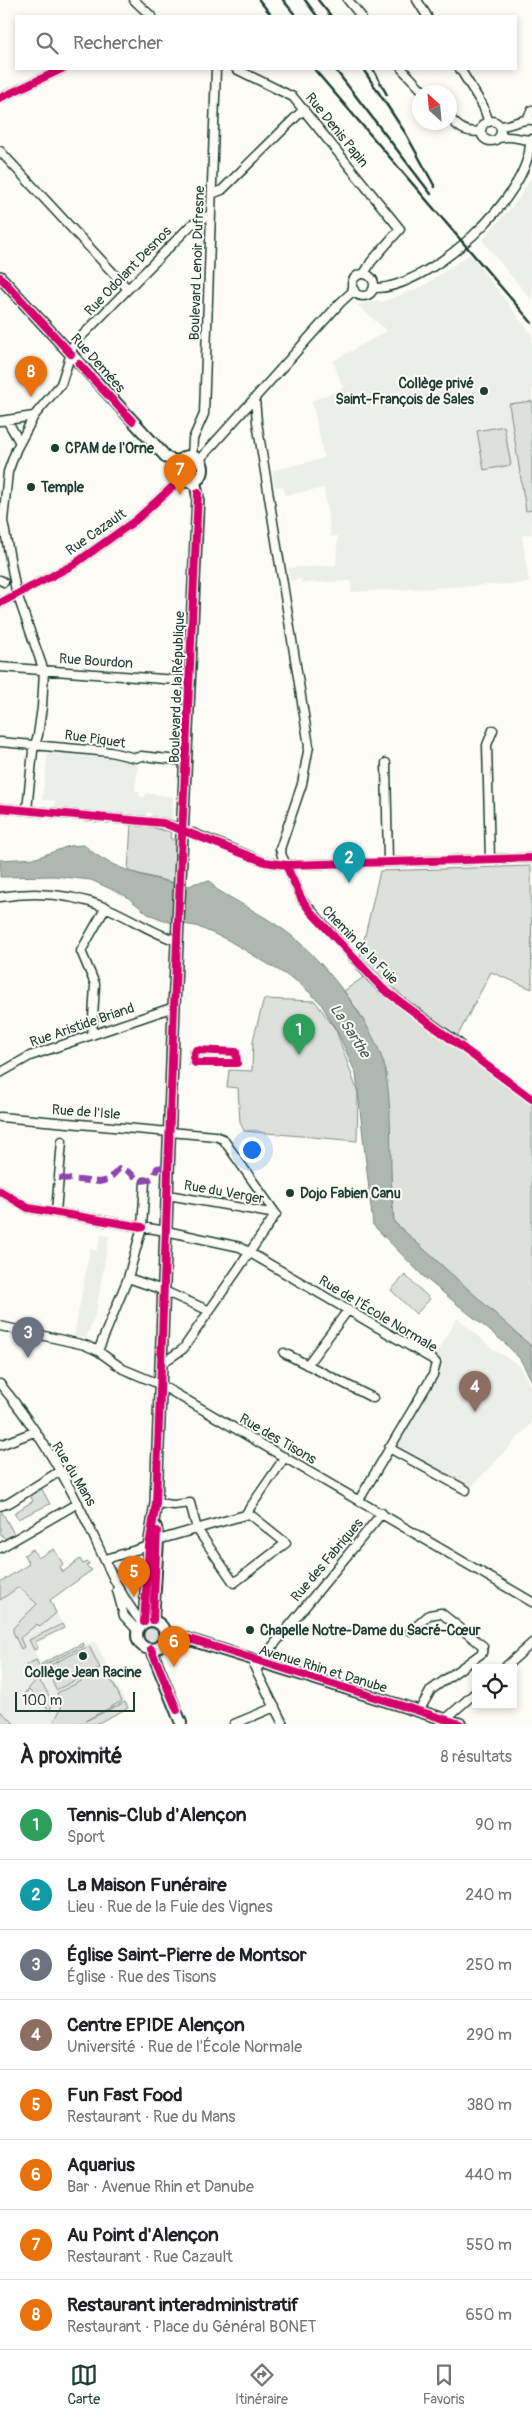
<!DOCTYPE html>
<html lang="fr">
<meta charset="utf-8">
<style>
:root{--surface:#fff;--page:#f2f2f2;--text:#202124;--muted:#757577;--line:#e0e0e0;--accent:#1f3d34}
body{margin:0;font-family:Pangolin,sans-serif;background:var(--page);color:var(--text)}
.controls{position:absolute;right:15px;bottom:15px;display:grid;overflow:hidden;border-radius:0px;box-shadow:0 2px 8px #0003}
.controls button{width:45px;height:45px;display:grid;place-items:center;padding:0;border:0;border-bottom:1px solid var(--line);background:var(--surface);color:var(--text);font:25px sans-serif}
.compass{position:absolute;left:412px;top:85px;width:45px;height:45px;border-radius:50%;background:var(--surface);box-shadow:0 2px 8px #0003;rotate:334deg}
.scale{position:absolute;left:15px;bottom:12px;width:120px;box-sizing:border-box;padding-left:5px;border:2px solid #1f3d34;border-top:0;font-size:14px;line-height:18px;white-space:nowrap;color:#1f3d34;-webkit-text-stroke:4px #fdfcf7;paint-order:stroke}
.you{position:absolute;left:251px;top:1149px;width:18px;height:18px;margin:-12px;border:4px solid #fff;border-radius:50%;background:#1a73e8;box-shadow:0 0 0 8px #1a73e833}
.badge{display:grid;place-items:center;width:32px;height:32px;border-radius:50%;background:var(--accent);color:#fff;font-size:16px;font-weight:700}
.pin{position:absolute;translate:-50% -41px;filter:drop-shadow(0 1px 2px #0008)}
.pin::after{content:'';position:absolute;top:26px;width:18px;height:15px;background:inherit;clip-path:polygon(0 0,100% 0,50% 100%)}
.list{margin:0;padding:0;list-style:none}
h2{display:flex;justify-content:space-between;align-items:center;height:65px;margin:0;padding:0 20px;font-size:21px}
h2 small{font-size:16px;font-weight:400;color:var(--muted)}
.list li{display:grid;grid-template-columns:32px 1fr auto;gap:15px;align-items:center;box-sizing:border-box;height:70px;padding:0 20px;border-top:1px solid var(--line)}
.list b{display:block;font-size:19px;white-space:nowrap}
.list p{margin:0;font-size:16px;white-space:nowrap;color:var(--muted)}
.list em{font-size:16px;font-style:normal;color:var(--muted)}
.icon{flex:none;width:28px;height:28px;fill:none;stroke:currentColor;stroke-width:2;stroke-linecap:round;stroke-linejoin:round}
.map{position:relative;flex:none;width:532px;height:1724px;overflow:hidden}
.search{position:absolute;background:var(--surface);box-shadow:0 2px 8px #0003;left:15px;right:15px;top:15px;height:55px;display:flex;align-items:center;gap:12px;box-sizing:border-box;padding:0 18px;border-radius:0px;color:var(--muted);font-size:19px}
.sheet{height:625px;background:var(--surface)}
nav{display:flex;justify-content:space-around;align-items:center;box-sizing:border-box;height:70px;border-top:1px solid var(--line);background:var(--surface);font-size:14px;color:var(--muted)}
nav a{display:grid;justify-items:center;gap:2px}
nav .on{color:var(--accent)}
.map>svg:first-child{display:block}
</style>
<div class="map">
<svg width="532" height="1724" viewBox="0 0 532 1724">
<rect width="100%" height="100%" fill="#fdfcf7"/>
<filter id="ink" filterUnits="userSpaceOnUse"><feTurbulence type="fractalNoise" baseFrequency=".02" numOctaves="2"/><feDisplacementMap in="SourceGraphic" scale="10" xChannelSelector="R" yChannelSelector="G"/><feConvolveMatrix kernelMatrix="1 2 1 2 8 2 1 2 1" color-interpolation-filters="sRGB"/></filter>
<g filter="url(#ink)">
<path fill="#eceee9" d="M532 177V301L482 240 517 201Z
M470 254 532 335V534L522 535 529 583 351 592V581L302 583 301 579 290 581 288 568 336 565 338 536 331 537 324 488 285 495 283 486 275 487 272 471 324 458 312 401 343 388 333 361 387 331 357 305 378 300 381 302 422 287Z
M48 752 134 761 138 766 135 790 139 792V796L145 797 146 793 173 797 172 820 152 818 151 813 147 812 146 817 55 807V801L42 800Z
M101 1235 109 1236 96 1312 86 1338 74 1336 90 1249 97 1251Z
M457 1318 494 1350 519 1365 532 1390V1423L468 1490 396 1448 443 1366 442 1359 436 1356Z
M23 1581 51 1602 62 1624 29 1641 42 1666 95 1641 128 1708 96 1724H0V1596Z"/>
<path fill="#dde0db" stroke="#7e8e88" d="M532 401V510L526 511 509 404Z
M504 426 511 465 484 470 477 431Z
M131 825 153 827 154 828 171 832 170 838 176 841 174 883 128 871Z
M531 866 532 989 491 972 457 1037 408 1001 360 957 380 871Z
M368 974 532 1101V1348L394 1222 384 1064 360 1014 344 991Z
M264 999 315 1001 336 1030 358 1093 357 1141 244 1131 240 1122 238 1088 227 1087 229 1070 252 1071 253 1040Z
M189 1049 238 1050V1066L189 1065Z
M405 1275 430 1299 416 1314 391 1290Z
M40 1486 50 1504 18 1519 14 1513 33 1501 29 1494Z
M2 1512 14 1534 5 1539 0 1533V1514Z
M33 1549 38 1558 54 1549 63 1564 60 1567 63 1572 80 1559 83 1564 88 1562 89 1564 86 1566 92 1570 50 1600 56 1613 40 1627 37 1624 20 1638 24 1647 21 1649 13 1632V1628L37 1604 19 1587 0 1600V1582L29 1564 24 1555Z
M62 1624 64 1628 35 1642 38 1648 34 1650 29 1640Z
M144 1635a7 7 0 1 1 14 0a7 7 0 1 1-14 0Z
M83 1643 84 1646 42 1666 41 1664Z
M89 1646 100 1668 56 1690 46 1667Z
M36 1660 47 1680 37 1675 26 1665Z
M106 1669 122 1701 85 1721 125 1702 128 1708 96 1724H53L61 1708 57 1693Z
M37 1679C45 1686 49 1695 52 1704L50 1711 29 1690 24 1694Z
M0 1711 13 1722 14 1724H0Z"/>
<path fill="#aeb8b1" stroke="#75877f" d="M84 845C112 871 153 879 190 886L195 883 210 881 216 889C239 903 263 915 284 930 320 955 380 1030 386 1074 394 1123 388 1172 394 1222L531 1346 532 1381 520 1359 506 1344 424 1277 373 1225 356 1074 339 1035 320 1002 298 982 228 940 196 926 169 922 148 914 126 896 91 880 54 876 0 877V860L36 858 69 846Z"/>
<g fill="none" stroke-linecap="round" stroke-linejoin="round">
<g stroke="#1f3d34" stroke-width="11">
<path id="minor" d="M134 0 151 16
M348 0 361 16
M417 0 427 16
M236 69 293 97 400 229 371 262 364 274
M402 69 424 92
M460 69 483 106 489 122
M0 98 62 69
M450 118C459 128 467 134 481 131
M527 119 532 110
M481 131a10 10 0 1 1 20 0a10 10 0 1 1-20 0Z
M500 126C511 126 522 118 532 120
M499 138C515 134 522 142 532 139
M0 151 128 289
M212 194 222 190 304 109
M352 285a11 11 0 1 1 22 0a11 11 0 1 1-22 0Z
M374 288C427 290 532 196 530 140
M255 399 257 422 309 746 302 784 280 849 282 856 302 900 368 974 383 989 460 1044
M0 421 34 416
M8 422 19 441
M192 456 193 439 204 414 216 69
M200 459 340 303 354 290
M3 521 16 591 44 671 42 707 38 735 33 751 27 810
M0 525 3 521 8 472 16 450 34 416 61 384 74 344 191 225 211 214
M0 580 4 582
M0 603 73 565 136 520 181 479
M0 667 190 681
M0 742 110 752 136 758 141 756 187 761
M386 763 388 862
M0 808 163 823 176 827
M193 833 265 862 286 865 532 858
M490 859 487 745 493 730
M0 897C36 891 72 894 107 908 131 918 152 933 177 941
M92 1035 95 984 81 951 106 907
M0 1073 30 1056 174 1007
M0 1117 215 1136 223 1139 276 1214
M0 1191 28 1208 166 1231 240 1247 432 1359 436 1363 433 1375 359 1500
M168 1195 276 1214
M56 1212 62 1141
M128 1278 157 1288 210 1311
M0 1326 85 1345 98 1351 123 1369 159 1384 532 1602
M98 1351 128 1278 142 1227 145 1182
M284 1353 373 1398
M161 1364 183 1349 276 1214
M307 1365 348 1310
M0 1384C28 1417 60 1467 79 1506 99 1545 114 1588 142 1623
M0 1445 34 1432
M389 1448 466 1490
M156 1503 174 1505 190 1503 197 1529 234 1583 286 1543 247 1512
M0 1506 9 1503 60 1471
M158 1540 245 1515 285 1457
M0 1548 78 1503
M106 1559 149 1546
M117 1590 124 1616 137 1630
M411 1631 429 1615 441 1613 483 1646 482 1653 431 1690 419 1711
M254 1666 283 1724
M504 1668 532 1643
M256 1670 268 1652 382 1513
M234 1724 275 1707
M440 1724 476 1692"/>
</g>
<g stroke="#1f3d34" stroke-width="14">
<path id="major" d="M0 277 167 458 179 462
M177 469a13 13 0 1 1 26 0a13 13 0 1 1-26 0Z
M153 1620 158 1540 156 1527
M137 1635a14 14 0 1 1 28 0a14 14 0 1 1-28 0Z
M144 1622 149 1546 156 1503 174 1007 198 497 195 482
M165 1632 460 1724
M151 1649 181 1723"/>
</g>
<use href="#minor" stroke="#fdfcf7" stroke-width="8"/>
<use href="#major" stroke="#fdfcf7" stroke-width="10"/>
<path stroke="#1f3d34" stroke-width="2.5" d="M259 0 272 16
M283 0 296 16
M305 0 317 16
M318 0 331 16
M314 69 532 323
M335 69 431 194
M363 69 406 134 435 187
M373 69 387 95"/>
<path stroke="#8e44ad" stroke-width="6" stroke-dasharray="12 6" stroke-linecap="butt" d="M59 1178 99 1182 108 1180 119 1169C137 1169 134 1189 154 1177L157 1168 169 1166"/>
<g stroke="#fdfcf7" stroke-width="11">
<path id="cycleway" d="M0 98 62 69
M0 277 71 354
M79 364 132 421
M0 603 73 565 136 520 181 479
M0 808 163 823 265 862 286 865 532 858
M286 865 302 900 311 912 383 989 532 1099
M196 1050 236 1052 237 1063H195L193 1057Z
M0 1191 28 1208 142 1227
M153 1620 157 1531
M144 1622 149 1546 156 1503 174 1007 198 493
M180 1636 460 1724
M151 1649 177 1710"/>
</g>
<use href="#cycleway" stroke="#d6006c" stroke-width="8"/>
</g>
</g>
<g fill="#1f3d34" stroke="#fdfcf7" stroke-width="2">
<circle cx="484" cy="391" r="5"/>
<circle cx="55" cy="448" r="5"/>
<circle cx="31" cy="487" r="5"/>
<circle cx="290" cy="1193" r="5"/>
<circle cx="250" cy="1630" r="5"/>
<circle cx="83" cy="1656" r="5"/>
</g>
<g text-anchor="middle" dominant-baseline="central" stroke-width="4" stroke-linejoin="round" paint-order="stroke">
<g font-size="14" fill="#1f3d34" stroke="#fdfcf7">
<text transform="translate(337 130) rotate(51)">Rue Denis Papin</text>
<text transform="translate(197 263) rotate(-88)">Boulevard Lenoir Dufresne</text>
<text transform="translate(128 271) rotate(-46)">Rue Odolant Desnos</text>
<text transform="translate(98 363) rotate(48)">Rue Demées</text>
<text transform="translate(96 532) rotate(-35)">Rue Cazault</text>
<text transform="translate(96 661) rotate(4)">Rue Bourdon</text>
<text transform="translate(177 687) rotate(-88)">Boulevard de la République</text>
<text transform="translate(95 739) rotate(8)">Rue Piquet</text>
<text transform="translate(360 945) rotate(46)">Chemin de la Fuie</text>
<text transform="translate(82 1025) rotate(-19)">Rue Aristide Briand</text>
<text transform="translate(86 1112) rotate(4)">Rue de l'Isle</text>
<text transform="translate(224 1192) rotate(10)">Rue du Verger</text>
<text transform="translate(378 1314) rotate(31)">Rue de l'École Normale</text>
<text transform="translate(278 1439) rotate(30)">Rue des Tisons</text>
<text transform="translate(74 1474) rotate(59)">Rue du Mans</text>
<text transform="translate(327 1560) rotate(-50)">Rue des Fabriques</text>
<text transform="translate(323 1669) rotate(17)">Avenue Rhin et Danube</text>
</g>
<g font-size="14" font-weight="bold" fill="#1f3d34" stroke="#fdfcf7" text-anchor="start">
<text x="474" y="383" text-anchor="end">Collège privé<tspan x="474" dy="16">Saint-François de Sales</tspan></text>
<text x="65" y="448">CPAM de l'Orne</text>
<text x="41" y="487">Temple</text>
<text x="300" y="1193">Dojo Fabien Canu</text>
<text x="260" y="1630">Chapelle Notre-Dame du Sacré-Cœur</text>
<text x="83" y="1672" text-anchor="middle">Collège Jean Racine</text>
</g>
<g font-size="15" font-style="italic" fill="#435c53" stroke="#fdfcf7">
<text transform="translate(350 1031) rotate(57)">La Sarthe</text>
</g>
</g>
</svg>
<div class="controls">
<button><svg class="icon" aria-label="locate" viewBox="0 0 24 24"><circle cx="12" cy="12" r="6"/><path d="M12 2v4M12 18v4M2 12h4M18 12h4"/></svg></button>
</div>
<svg class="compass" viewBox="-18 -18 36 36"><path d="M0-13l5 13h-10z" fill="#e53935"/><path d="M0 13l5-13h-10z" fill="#757577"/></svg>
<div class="scale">100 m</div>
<div class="you"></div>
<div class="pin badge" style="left:299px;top:1055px;background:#2e9e5b">1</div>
<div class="pin badge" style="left:349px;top:883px;background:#0f9aa8">2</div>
<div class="pin badge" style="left:28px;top:1358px;background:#6b7280">3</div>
<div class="pin badge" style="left:475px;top:1412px;background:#8d6e63">4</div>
<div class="pin badge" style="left:134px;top:1597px;background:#e8710a">5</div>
<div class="pin badge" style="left:174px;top:1667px;background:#e8710a">6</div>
<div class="pin badge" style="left:180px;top:495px;background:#e8710a">7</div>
<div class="pin badge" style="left:31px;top:397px;background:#e8710a">8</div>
<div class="search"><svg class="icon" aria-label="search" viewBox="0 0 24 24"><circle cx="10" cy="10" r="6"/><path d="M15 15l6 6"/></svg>Rechercher</div>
</div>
<section class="sheet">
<h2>À proximité<small>8 résultats</small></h2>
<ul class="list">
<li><span class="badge" style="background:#2e9e5b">1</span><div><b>Tennis-Club d'Alençon</b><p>Sport</p></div><em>90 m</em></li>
<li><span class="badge" style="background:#0f9aa8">2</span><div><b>La Maison Funéraire</b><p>Lieu · Rue de la Fuie des Vignes</p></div><em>240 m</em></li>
<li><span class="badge" style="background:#6b7280">3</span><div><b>Église Saint-Pierre de Montsor</b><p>Église · Rue des Tisons</p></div><em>250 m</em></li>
<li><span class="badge" style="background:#8d6e63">4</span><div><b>Centre EPIDE Alençon</b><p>Université · Rue de l'École Normale</p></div><em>290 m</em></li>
<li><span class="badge" style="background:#e8710a">5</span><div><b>Fun Fast Food</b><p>Restaurant · Rue du Mans</p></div><em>380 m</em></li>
<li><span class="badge" style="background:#e8710a">6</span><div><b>Aquarius</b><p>Bar · Avenue Rhin et Danube</p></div><em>440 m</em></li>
<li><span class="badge" style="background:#e8710a">7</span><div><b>Au Point d'Alençon</b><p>Restaurant · Rue Cazault</p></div><em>550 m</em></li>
<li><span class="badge" style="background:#e8710a">8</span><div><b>Restaurant interadministratif</b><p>Restaurant · Place du Général BONET</p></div><em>650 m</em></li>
</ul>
</section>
<nav>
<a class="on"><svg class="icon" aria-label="map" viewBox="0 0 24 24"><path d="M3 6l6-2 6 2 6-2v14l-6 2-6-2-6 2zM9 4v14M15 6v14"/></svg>Carte</a>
<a><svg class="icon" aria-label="directions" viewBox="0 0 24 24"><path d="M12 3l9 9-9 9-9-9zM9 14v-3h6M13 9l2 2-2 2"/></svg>Itinéraire</a>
<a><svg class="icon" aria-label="saved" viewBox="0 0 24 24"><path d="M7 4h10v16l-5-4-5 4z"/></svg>Favoris</a>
</nav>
